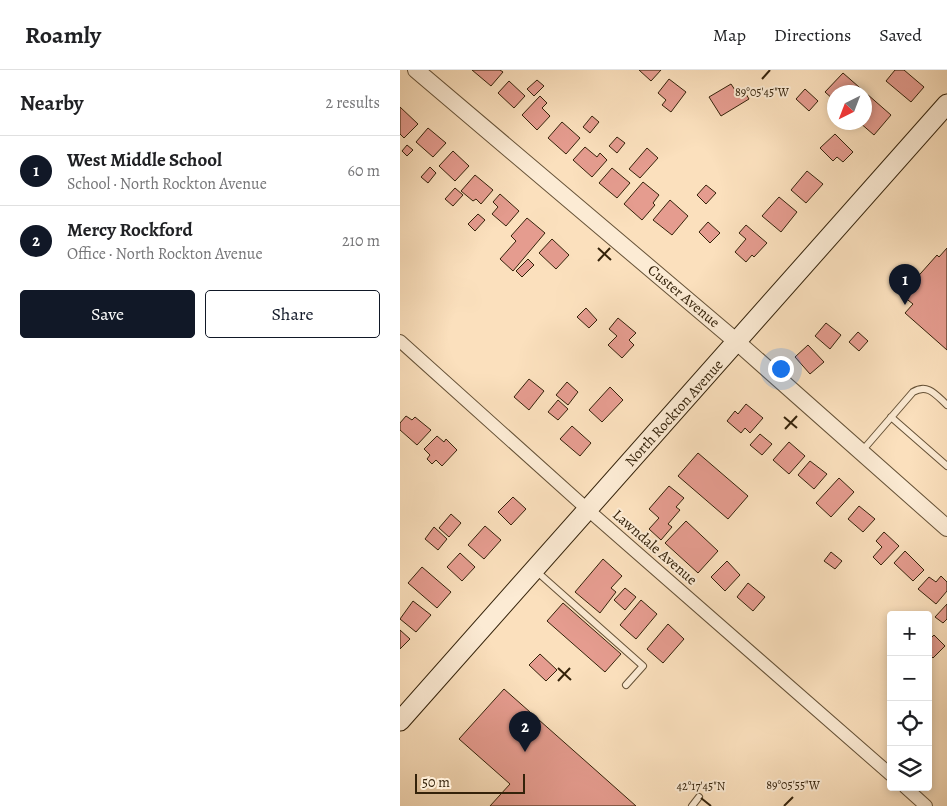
<!DOCTYPE html>
<meta charset="utf-8">
<style>
:root{--surface:#fff;--page:#f2f2f2;--text:#202124;--muted:#757577;--line:#e0e0e0;--accent:#111827}
body{margin:0;font-family:Alegreya,serif;background:var(--page);color:var(--text)}
.controls{position:absolute;right:15px;bottom:15px;display:grid;overflow:hidden;border-radius:5px;box-shadow:0 2px 8px #0003}
.controls button{width:45px;height:45px;display:grid;place-items:center;padding:0;border:0;border-bottom:1px solid var(--line);background:var(--surface);color:var(--text);font:25px sans-serif}
.compass{position:absolute;left:427px;top:15px;width:45px;height:45px;border-radius:50%;background:var(--surface);box-shadow:0 2px 8px #0003;rotate:222deg}
.scale{position:absolute;left:15px;bottom:12px;width:110px;box-sizing:border-box;padding-left:5px;border:2px solid #34220a;border-top:0;font-size:14px;line-height:18px;white-space:nowrap;color:#34220a;-webkit-text-stroke:4px #fcebd4;paint-order:stroke}
.you{position:absolute;left:380px;top:298px;width:18px;height:18px;margin:-12px;border:4px solid #fff;border-radius:50%;background:#1a73e8;box-shadow:0 0 0 8px #1a73e833}
.badge{display:grid;place-items:center;width:32px;height:32px;border-radius:50%;background:var(--accent);color:#fff;font-size:16px;font-weight:700}
.pin{position:absolute;translate:-50% -41px;filter:drop-shadow(0 1px 2px #0008)}
.pin::after{content:'';position:absolute;top:26px;width:18px;height:15px;background:inherit;clip-path:polygon(0 0,100% 0,50% 100%)}
.list{margin:0;padding:0;list-style:none}
h2{display:flex;justify-content:space-between;align-items:center;height:65px;margin:0;padding:0 20px;font-size:21px}
h2 small{font-size:16px;font-weight:400;color:var(--muted)}
.list li{display:grid;grid-template-columns:32px 1fr auto;gap:15px;align-items:center;box-sizing:border-box;height:70px;padding:0 20px;border-top:1px solid var(--line)}
.list b{display:block;font-size:19px;white-space:nowrap}
.list p{margin:0;font-size:16px;white-space:nowrap;color:var(--muted)}
.list em{font-size:16px;font-style:normal;color:var(--muted)}
.actions{display:flex;gap:10px;padding:15px 20px}
.actions a{flex:1;padding:11px 0;border:1px solid var(--accent);border-radius:5px;text-align:center;font-size:18px;color:var(--accent)}
.actions .main{background:var(--accent);color:#fff}
.icon{flex:none;width:28px;height:28px;fill:none;stroke:currentColor;stroke-width:2;stroke-linecap:round;stroke-linejoin:round}
.map{position:relative;flex:none;width:547px;height:736px;overflow:hidden}
header{display:flex;align-items:center;gap:30px;box-sizing:border-box;height:70px;padding:0 25px;background:var(--surface);border-bottom:1px solid var(--line)}
header strong{font-size:24px}
nav{display:flex;gap:28px;margin-inline-start:auto;font-size:18px}
main{display:flex}
aside{flex:1;background:var(--surface)}
.map>svg:first-child{display:block}
</style>
<header>
<strong>Roamly</strong>
<nav><a>Map</a><a>Directions</a><a>Saved</a></nav>
</header>
<main>
<aside>
<h2>Nearby<small>2 results</small></h2>
<ul class="list">
<li><span class="badge">1</span><div><b>West Middle School</b><p>School · North Rockton Avenue</p></div><em>60 m</em></li>
<li><span class="badge">2</span><div><b>Mercy Rockford</b><p>Office · North Rockton Avenue</p></div><em>210 m</em></li>
</ul>
<div class="actions"><a class="main">Save</a><a>Share</a></div>
</aside>
<div class="map">
<svg width="547" height="736" viewBox="0 0 547 736">
<rect width="100%" height="100%" fill="#fbe0bd"/>
<filter id="stains"><feTurbulence type="fractalNoise" baseFrequency=".004" numOctaves="4"/><feColorMatrix values="0 0 0 0 .2 0 0 0 0 .09 0 0 0 0 .02 0 0 0 .5 -.17"/></filter>
<radialGradient id="worn" r=".72"><stop offset=".6" stop-color="#630" stop-opacity="0"/><stop offset="1" stop-color="#630" stop-opacity=".3"/></radialGradient>
<path fill="#e59c8f" stroke="#34220a" d="M72 0H100L103 2 91 16Z
M239 0H261L251 11Z
M495 0H504L524 17 511 32 486 11Z
M443 3 491 45 474 65 459 52H464V22H434V30L425 22Z
M269 9 286 22 271 42 262 35 266 30 258 23Z
M137 10 144 16 134 26 127 19Z
M109 11 125 26 114 38 98 23Z
M331 14 337 23 343 19 349 29 321 46 309 27Z
M405 19 418 31 409 41 396 29Z
M140 26 147 33 142 38 150 46 137 60 122 45Z
M0 37 18 54 4 68 0 64Z
M192 46 199 52 190 63 183 57Z
M162 52 180 68 166 84 148 68Z
M28 58 46 73 33 87 16 72Z
M435 64 453 82 443 92 437 87 433 91 420 78Z
M217 67 225 73 217 83 209 76Z
M7 75 13 80 7 86 2 81Z
M185 77 197 87 200 83 207 90 192 107 173 90Z
M247 78 258 88 240 108 229 99Z
M53 81 69 96 55 111 39 96Z
M30 97 36 103 28 113 21 107Z
M212 98 230 113 217 128 199 113Z
M407 101 423 114 406 133 391 120Z
M75 105 93 120 81 134 76 129 73 131 61 121Z
M243 112 259 125 253 133 255 135 242 150 224 134Z
M306 115 316 123 306 134 297 125Z
M55 118 63 125 53 136 45 129Z
M100 124 119 141 106 156 92 144 98 137 93 132Z
M379 127 397 142 381 162 362 146Z
M270 130 288 146 272 165 253 150Z
M78 144 85 150 75 161 68 154Z
M127 148 145 163 113 201 100 189 116 171 111 166Z
M308 152 320 163 310 173 299 162Z
M346 155 367 173 354 187 352 185 346 192 335 182 346 169 339 163Z
M152 169 169 185 156 199 139 183Z
M547 178V280L505 243 513 234 504 227 515 214 513 212 537 185 539 187Z
M128 189 134 195 122 207 116 201Z
M186 238 197 250 189 258 177 247Z
M218 248 236 263 229 270 234 275 222 288 208 275 217 266 209 259Z
M426 253 441 265 430 279 415 266Z
M458 262 468 271 459 281 449 272Z
M408 275 424 292 410 304 395 287Z
M129 309 144 321 129 340 114 327Z
M167 312 178 322 168 335 156 325Z
M210 317 223 330 202 352 189 340Z
M158 330 168 339 158 350 148 342Z
M346 334 363 348 350 363 345 358 341 363 327 351 335 341 338 344Z
M6 346 12 350 15 347 31 360 17 375 0 360V353Z
M172 356 191 373 180 386 160 369Z
M360 364 372 374 362 385 350 375Z
M37 366 44 372 46 369 57 380 42 396 36 390 32 394 27 389 30 385 24 379Z
M389 372 405 386 389 404 373 390Z
M298 383 348 426 328 449 278 406Z
M410 391 427 404 414 419 398 405Z
M439 408 454 422 431 447 416 433Z
M269 416 284 428 276 437 280 440 268 454 272 457 261 470 249 459 259 448 249 439Z
M113 427 126 439 111 455 98 442Z
M459 436 475 449 463 462 448 449Z
M51 444 61 453 49 467 39 458Z
M286 451 318 481 298 503 265 473Z
M85 456 101 470 84 489 68 475Z
M34 457 47 469 38 480 25 469Z
M484 462 499 476 481 495 473 487 482 477 476 471Z
M505 481 524 500 513 511 494 493Z
M431 482 442 491 435 499 424 491Z
M60 483 75 497 62 511 47 497Z
M203 489 222 506 211 518 216 522 200 543 175 522Z
M327 491 340 505 325 521 311 507Z
M22 497 51 522 37 538 8 513Z
M541 506 547 512V521L536 534 518 519 529 507 536 512Z
M348 513 365 527 353 541 337 527Z
M225 518 236 527 225 540 214 530Z
M241 530 257 544 236 569 220 555Z
M13 531 31 545 16 562 0 549Z
M163 533 221 584 205 602 147 551Z
M547 534V549L543 553 535 547Z
M268 554 284 569 263 593 247 579Z
M0 560 10 569 0 579Z
M534 565 545 576 533 588 528 583V571Z
M140 584 157 600 146 611 129 595Z
M104 619 191 696 236 736H90L110 714 59 669Z"/>
<g fill="none" stroke-linecap="round" stroke-linejoin="round">
<g stroke="#665237" stroke-width="8">
<path id="service" d="M491 347 547 396
M462 381 513 322C528 313 536 325 547 335
M135 500 243 596 226 615
M292 736 299 727"/>
</g>
<g stroke="#665237" stroke-width="14">
<path id="minor" d="M0 271 187 439 491 705
M505 717 526 736"/>
</g>
<g stroke="#665237" stroke-width="18">
<path id="tertiary" d="M16 0 337 272 547 458"/>
</g>
<g stroke="#34220a" stroke-width="21">
<path id="secondary" d="M0 651 547 34"/>
</g>
<use href="#service" stroke="#fcebd4" stroke-width="6"/>
<use href="#minor" stroke="#fcebd4" stroke-width="12"/>
<use href="#tertiary" stroke="#fcebd4" stroke-width="16"/>
<use href="#secondary" stroke="#fcebd4" stroke-width="19"/>
</g>
<path fill="none" stroke="#34220a" stroke-width="2" d="M362 9 370 0M198 178 211 190M198 191 210 178M384 347 397 358M385 359 397 346M158 598 171 610M158 611 170 598M301 728 311 736M384 736 393 727"/>
<g text-anchor="middle" dominant-baseline="central" stroke-width="4" stroke-linejoin="round" paint-order="stroke">
<g font-size="15" fill="#34220a" stroke="#fcebd4">
<text transform="translate(284 226) rotate(40)">Custer Avenue</text>
<text transform="translate(274 343) rotate(-48)">North Rockton Avenue</text>
<text transform="translate(255 477) rotate(41)">Lawndale Avenue</text>
</g>
</g>
<g font-size="12" text-anchor="middle" fill="#34220a" stroke="#fcebd4" stroke-width="4" stroke-linejoin="round" paint-order="stroke">
<text x="362" y="26">89°05'45"W</text>
<text x="393" y="719">89°05'55"W</text>
<text x="301" y="720">42°17'45"N</text>
</g>
<rect width="100%" height="100%" filter="url(#stains)"/>
<rect width="100%" height="100%" fill="url(#worn)"/>
</svg>
<div class="controls">
<button>+</button>
<button>−</button>
<button><svg class="icon" aria-label="locate" viewBox="0 0 24 24"><circle cx="12" cy="12" r="6"/><path d="M12 2v4M12 18v4M2 12h4M18 12h4"/></svg></button>
<button><svg class="icon" aria-label="layers" viewBox="0 0 24 24"><path d="M12 4l9 5-9 5-9-5zM3 14l9 5 9-5"/></svg></button>
</div>
<svg class="compass" viewBox="-18 -18 36 36"><path d="M0-13l5 13h-10z" fill="#e53935"/><path d="M0 13l5-13h-10z" fill="#757577"/></svg>
<div class="scale">50 m</div>
<div class="you"></div>
<div class="pin badge" style="left:505px;top:235px">1</div>
<div class="pin badge" style="left:125px;top:682px">2</div>
</div>
</main>
